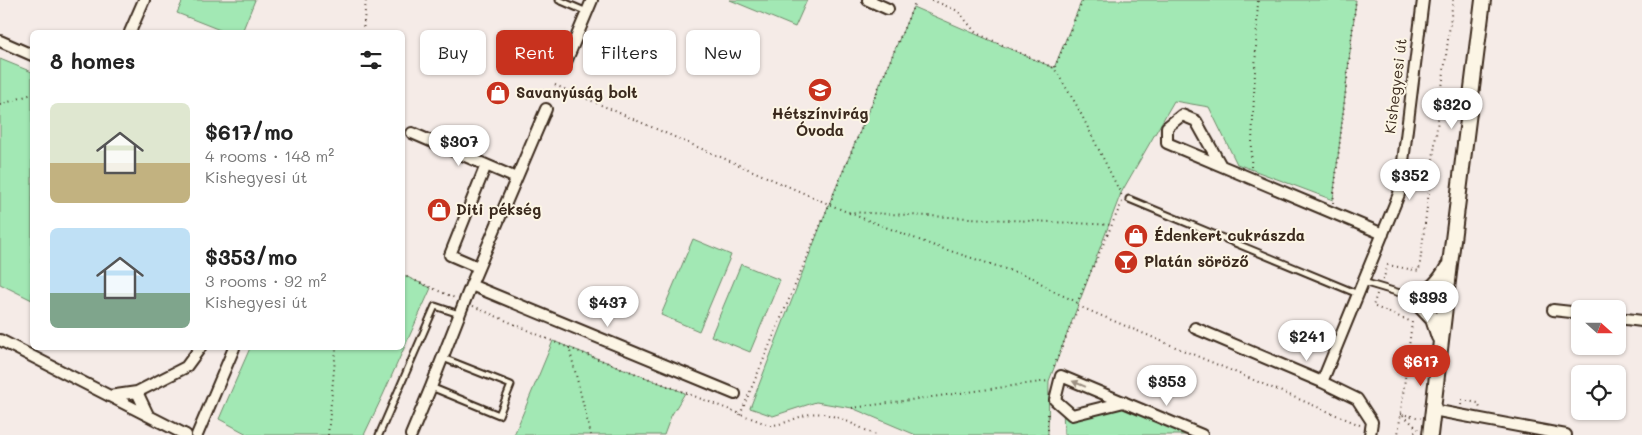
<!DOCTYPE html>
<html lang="en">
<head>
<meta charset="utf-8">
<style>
  :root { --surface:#fff; --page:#f6f6f6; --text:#222; --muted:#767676; --accent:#c8321e }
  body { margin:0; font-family:Mali,sans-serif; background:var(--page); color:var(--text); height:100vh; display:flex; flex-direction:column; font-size:19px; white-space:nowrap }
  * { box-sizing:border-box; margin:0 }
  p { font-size:16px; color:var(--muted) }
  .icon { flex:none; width:28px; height:28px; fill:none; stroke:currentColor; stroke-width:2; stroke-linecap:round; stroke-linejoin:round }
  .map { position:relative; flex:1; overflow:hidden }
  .drawer { position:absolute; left:30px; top:30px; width:375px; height:320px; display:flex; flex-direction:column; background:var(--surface); border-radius:8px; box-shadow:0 1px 4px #0004 }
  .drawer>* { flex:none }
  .guide { position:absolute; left:420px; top:30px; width:475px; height:45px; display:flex; gap:10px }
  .needle { width:32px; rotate:111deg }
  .tools { position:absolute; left:1571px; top:300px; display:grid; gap:10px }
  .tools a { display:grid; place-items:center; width:55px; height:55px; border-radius:8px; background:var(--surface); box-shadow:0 1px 4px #0004; font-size:25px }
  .price { position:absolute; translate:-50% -42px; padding:0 11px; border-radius:18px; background:#fff; color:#222; font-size:16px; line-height:32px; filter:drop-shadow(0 1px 2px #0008) }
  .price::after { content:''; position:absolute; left:50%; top:30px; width:15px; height:11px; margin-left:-8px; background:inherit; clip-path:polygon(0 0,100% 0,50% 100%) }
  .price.selected { background:var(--accent); color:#fff }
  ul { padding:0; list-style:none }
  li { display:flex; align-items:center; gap:15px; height:125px; padding:0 20px }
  li span { display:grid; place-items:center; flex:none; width:140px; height:100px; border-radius:8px; color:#555 }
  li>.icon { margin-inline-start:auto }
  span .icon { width:60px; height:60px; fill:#fffc; stroke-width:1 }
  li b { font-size:21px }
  h2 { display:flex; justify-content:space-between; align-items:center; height:60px; padding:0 20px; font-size:21px }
  .chip { padding:0 18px; border-radius:8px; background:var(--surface); box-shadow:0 1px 4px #0004; font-size:18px; line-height:45px }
  .chip.selected { background:var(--accent); color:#fff }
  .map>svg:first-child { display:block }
</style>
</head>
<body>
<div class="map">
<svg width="1642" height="435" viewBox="0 0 1642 435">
  <rect width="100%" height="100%" fill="#f5ebe7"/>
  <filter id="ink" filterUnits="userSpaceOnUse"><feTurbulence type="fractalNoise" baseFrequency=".02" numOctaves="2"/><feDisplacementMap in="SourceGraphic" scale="10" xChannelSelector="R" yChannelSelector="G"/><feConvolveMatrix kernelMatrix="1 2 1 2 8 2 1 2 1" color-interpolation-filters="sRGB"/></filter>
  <g filter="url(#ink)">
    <path fill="#a2e8b4" stroke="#6e8969" d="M183 0H255L242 32H225L177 13Z
      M730 0H807L795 27Z
      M1082 0H1356L1333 200 1237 164 1209 107 1174 101 1121 193 1049 381 1048 435H916L852 408 816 402 773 416 750 408 829 204 913 7 1054 68Z
      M0 59 32 72V300L0 284Z
      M693 239 731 255 699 331 661 315Z
      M741 264 780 280 750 352 711 336Z
      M403 275 431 288 383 395 364 435H249L219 419 250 348H402Z
      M553 341 685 393 671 416 664 435H514Z
      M1124 402 1202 435H1064L1063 407 1072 415Z"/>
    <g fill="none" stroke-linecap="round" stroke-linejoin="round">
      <g stroke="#3b2a1e" stroke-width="9">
        <path id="lane" d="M559 0 587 12
          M1129 199 1358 294
          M1363 282 1410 296
          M1421 300 1444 307
          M431 387 499 415 511 385 443 358
          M379 435 435 306 459 314"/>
      </g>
      <g stroke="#3b2a1e" stroke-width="14">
        <path id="street" d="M868 0 888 9
          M130 32 144 0
          M0 41 32 55
          M563 69 592 0
          M412 133 516 178
          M1220 164 1196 121 1182 115 1167 127V143L1383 234
          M478 267 450 255 486 165
          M471 285 735 394
          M1553 310 1580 313
          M1618 318 1642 321
          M1195 328 1322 382 1357 399 1372 422 1370 435
          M0 340 186 435
          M1322 382 1399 194 1423 0
          M137 392 148 415
          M109 396 137 392 186 367 200 348
          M1124 402 1072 415 1055 400 1061 376 1202 435
          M1433 410 1566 435
          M197 435 234 348
          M411 435 431 387 471 285 546 109"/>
      </g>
      <g stroke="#3b2a1e" stroke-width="18">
        <path id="secondary" d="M1412 297 1433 319 1439 337
          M1412 297C1430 294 1440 281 1448 267
          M1430 435 1450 264 1483 0"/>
      </g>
      <path stroke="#3b2a1e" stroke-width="2" stroke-dasharray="1 4" stroke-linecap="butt" d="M932 0 958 11 976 33 1054 68 1076 104 1122 196
        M363 32 366 0
        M1055 67 1083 0
        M555 85 847 212 1113 225
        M0 105 32 94
        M1251 167 1258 0
        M1122 202 1076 305 1360 425
        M1333 203 1356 0
        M849 213 932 245 1033 278 1053 291 1077 302
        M402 275 455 298
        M1383 280 1388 265 1419 271 1453 0
        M1377 294 1373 306 1412 322 1398 435
        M473 306 559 344 769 425C786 425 795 417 810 414 830 410 858 427 876 435
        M569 347 591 435
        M1054 366 1079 306
        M1461 405 1462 400 1478 403 1480 408
        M852 408 1048 381
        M1401 414 1421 418
        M740 415 916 0
        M1403 415 1418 429
        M328 435 336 348
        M1048 435V410
        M1410 435 1417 431"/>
      <use href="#lane" stroke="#fcf5e5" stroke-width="5"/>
      <use href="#street" stroke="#fcf5e5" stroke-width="10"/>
      <use href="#secondary" stroke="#fcf5e5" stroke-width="14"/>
    </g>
    <defs><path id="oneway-solid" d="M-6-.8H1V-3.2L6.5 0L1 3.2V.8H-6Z" transform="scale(1.25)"/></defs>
    <use fill="#9c9082" href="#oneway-solid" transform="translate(1079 384) rotate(-157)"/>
  </g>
  <defs>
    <g id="school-disc" transform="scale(1.25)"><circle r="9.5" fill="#c8321e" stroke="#fcf5e5"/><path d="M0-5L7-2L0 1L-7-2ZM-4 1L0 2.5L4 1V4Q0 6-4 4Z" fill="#fff"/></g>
    <g id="shop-disc" transform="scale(1.25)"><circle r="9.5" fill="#c8321e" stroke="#fcf5e5"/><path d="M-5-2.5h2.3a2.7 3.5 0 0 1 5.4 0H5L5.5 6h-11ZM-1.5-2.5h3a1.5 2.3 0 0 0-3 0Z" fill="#fff"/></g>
    <g id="bar-disc" transform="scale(1.25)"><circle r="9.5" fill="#c8321e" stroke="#fcf5e5"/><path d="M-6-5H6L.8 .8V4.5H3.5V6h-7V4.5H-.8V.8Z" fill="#fff"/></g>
  </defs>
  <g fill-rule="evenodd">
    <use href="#school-disc" x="820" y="90"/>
    <use href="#shop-disc" x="498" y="93"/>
    <use href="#shop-disc" x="439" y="210"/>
    <use href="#shop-disc" x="1136" y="236"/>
    <use href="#bar-disc" x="1126" y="262"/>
  </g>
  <g text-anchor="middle" stroke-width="4" stroke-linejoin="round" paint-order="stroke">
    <g font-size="15" fill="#3b2a1e" stroke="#fcf5e5">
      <text transform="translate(1396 86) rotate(-83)" y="5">Kishegyesi út</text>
    </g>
    <g font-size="15" font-weight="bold" fill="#3b2a1e" stroke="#fcf5e5" text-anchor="start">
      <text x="516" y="98">Savanyúság bolt</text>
      <text x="820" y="119" text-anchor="middle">Hétszínvirág<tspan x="820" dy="17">Óvoda</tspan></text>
      <text x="456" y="215">Diti pékség</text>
      <text x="1154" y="241">Édenkert cukrászda</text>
      <text x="1144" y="267">Platán söröző</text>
    </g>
  </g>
</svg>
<div class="tools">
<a><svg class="needle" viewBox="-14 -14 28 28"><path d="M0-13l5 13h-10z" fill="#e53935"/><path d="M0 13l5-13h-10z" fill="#767676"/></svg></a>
<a><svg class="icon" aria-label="locate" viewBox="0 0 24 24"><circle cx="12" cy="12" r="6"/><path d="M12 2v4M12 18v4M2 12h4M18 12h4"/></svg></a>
</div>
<b class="price" style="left:1452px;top:130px">$320</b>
<b class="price" style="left:459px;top:167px">$307</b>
<b class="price" style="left:1410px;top:201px">$352</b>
<b class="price" style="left:1428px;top:323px">$393</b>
<b class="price" style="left:608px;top:328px">$437</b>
<b class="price" style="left:1307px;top:362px">$241</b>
<b class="price selected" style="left:1421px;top:387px">$617</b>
<b class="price" style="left:1167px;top:407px">$353</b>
<div class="guide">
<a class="chip">Buy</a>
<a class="chip selected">Rent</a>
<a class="chip">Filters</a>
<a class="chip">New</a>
</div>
<section class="drawer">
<h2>8 homes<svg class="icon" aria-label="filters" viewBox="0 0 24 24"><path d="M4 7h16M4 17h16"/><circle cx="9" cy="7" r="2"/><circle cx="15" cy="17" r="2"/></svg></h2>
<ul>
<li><span style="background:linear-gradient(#dfe7d0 60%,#c2b280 0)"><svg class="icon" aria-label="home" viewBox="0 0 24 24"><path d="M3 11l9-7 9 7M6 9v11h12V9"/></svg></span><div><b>$617/mo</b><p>4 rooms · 148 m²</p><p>Kishegyesi út</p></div></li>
<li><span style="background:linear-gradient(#bfe0f5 65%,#7fa58c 0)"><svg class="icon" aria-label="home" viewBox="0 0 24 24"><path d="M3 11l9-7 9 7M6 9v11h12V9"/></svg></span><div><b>$353/mo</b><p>3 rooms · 92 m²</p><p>Kishegyesi út</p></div></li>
</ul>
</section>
</div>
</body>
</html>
